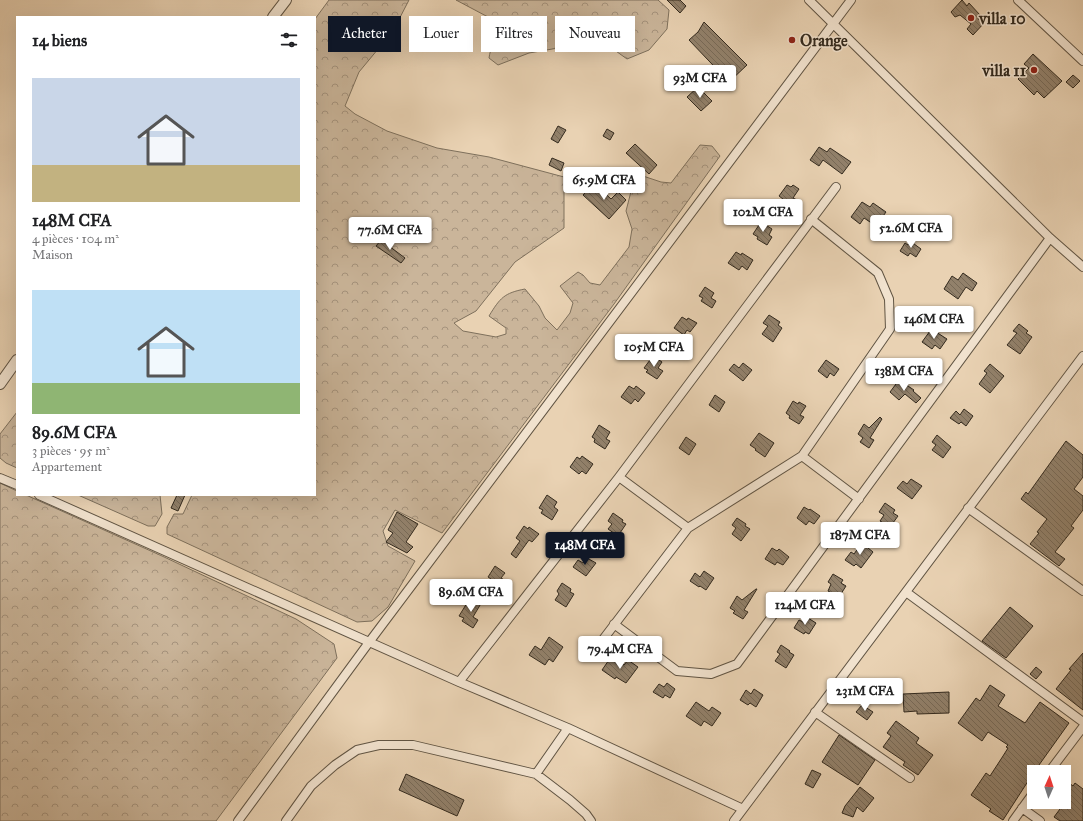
<!DOCTYPE html>
<html lang="fr">
<head>
<meta charset="utf-8">
<style>
  :root { --surface:#fff; --page:#f2f2f2; --text:#202124; --muted:#757577; --accent:#111827 }
  body { margin:0; font-family:"IM FELL Great Primer",serif; background:var(--page); color:var(--text); height:100vh; display:flex; flex-direction:column; font-size:15px; white-space:nowrap }
  * { box-sizing:border-box; margin:0 }
  p { font-size:13px; color:var(--muted) }
  .icon { flex:none; width:22px; height:22px; fill:none; stroke:currentColor; stroke-width:2; stroke-linecap:round; stroke-linejoin:round }
  .map { position:relative; flex:1; overflow:hidden }
  .drawer { position:absolute; left:16px; top:16px; width:300px; height:480px; display:flex; flex-direction:column; background:var(--surface); border-radius:0px; box-shadow:0 4px 16px #0002 }
  .drawer>* { flex:none }
  .hud { position:absolute; left:328px; top:16px; width:380px; height:36px; display:flex; gap:8px }
  .needle { width:26px; rotate:3deg }
  .controls { position:absolute; left:1027px; top:765px; display:grid; gap:8px }
  .controls a { display:grid; place-items:center; width:44px; height:44px; border-radius:0px; background:var(--surface); box-shadow:0 4px 16px #0002; font-size:20px }
  .price { position:absolute; translate:-50% -34px; padding:0 9px; border-radius:4px; background:#fff; color:#222; font-size:13px; line-height:26px; filter:drop-shadow(0 1px 2px #0008) }
  .price::after { content:''; position:absolute; left:50%; top:24px; width:12px; height:9px; margin-left:-6px; background:inherit; clip-path:polygon(0 0,100% 0,50% 100%) }
  .price.active { background:var(--accent); color:#fff }
  ul { padding:0; list-style:none }
  li { display:grid; align-content:center; gap:8px; height:212px; padding:0 16px }
  li span { display:grid; place-items:center; height:124px; border-radius:0px; color:#555 }
  li>.icon { margin-inline-start:auto }
  span .icon { width:72px; height:72px; fill:#fffc; stroke-width:1 }
  li b { font-size:17px }
  h2 { display:flex; justify-content:space-between; align-items:center; height:48px; padding:0 16px; font-size:17px }
  .tag { padding:0 14px; border-radius:0px; background:var(--surface); box-shadow:0 4px 16px #0002; font-size:14px; line-height:36px }
  .tag.active { background:var(--accent); color:#fff }
  .map>svg:first-child { display:block }
</style>
</head>
<body>
<div class="map">
<svg width="1083" height="821" viewBox="0 0 1083 821">
  <defs>
    <pattern id="forest-crowns" width="20" height="18" patternUnits="userSpaceOnUse"><rect width="20" height="18" fill="#cab59a"/><path d="M2 6a3 3 0 1 1 6 0M12 15a3 3 0 1 1 6 0" fill="none" stroke="#a5937d"/></pattern>
    <pattern id="building-back-hatch" width="6" height="6" patternUnits="userSpaceOnUse"><rect width="6" height="6" fill="#92816b"/><path d="M-1 5l2 2M0 0l6 6M5-1l2 2" fill="none" stroke="#786a57"/></pattern>
  </defs>
  <rect width="100%" height="100%" fill="#e9d2b3"/>
  <filter id="stains"><feTurbulence type="fractalNoise" baseFrequency=".005" numOctaves="4"/><feColorMatrix values="0 0 0 0 .2 0 0 0 0 .09 0 0 0 0 .02 0 0 0 .5 -.17"/></filter>
  <radialGradient id="worn" r=".72"><stop offset=".6" stop-color="#630" stop-opacity="0"/><stop offset="1" stop-color="#630" stop-opacity=".3"/></radialGradient>
  <path fill="url(#forest-crowns)" stroke="#7e705c" d="M329 0H409L393 31 359 72 345 106 355 114 387 131 437 148 489 157 564 177V228L515 262 476 311 454 323 463 331 496 337 506 334V328L489 316C500 298 504 293 525 289L539 306 545 318 557 330 570 313 573 303 560 286 578 272 583 275 590 283 600 285 629 247 632 229 626 211 635 176 640 175 661 182 671 183 700 145 712 146 720 156 614 304 442 533 395 510 383 531 388 546 415 561 388 607 372 621 357 622 167 534V527L174 514H183L192 495H315V19Z
    M456 0H658L669 10 667 29 649 50 627 59 602 41 586 25 576 33 564 47 529 53 498 65 489 58C492 38 500 42 515 35L505 26Z
    M17 412V468L6 463 0 458V434Z
    M0 483 17 491V495H26L162 556 296 619 334 644 337 658 216 821H0Z
    M78 495H160L162 514 155 526H148Z"/>
  <path fill="url(#building-back-hatch)" stroke="#332a1e" d="M667 0H680L686 6 680 13Z
    M962 0 967 6 969 3 980 15 978 19 985 22 973 35 967 29 971 24 960 15 955 17 951 12Z
    M704 22 747 65 729 82 689 40 698 32Z
    M1033 54 1062 81 1044 98 1037 91 1034 95 1018 79 1029 68 1024 64Z
    M1073 75 1080 81 1073 88 1066 82Z
    M698 87 712 101 701 111 687 97Z
    M558 126 566 130 558 143 551 139Z
    M607 129 614 133 610 140 603 136Z
    M635 144 657 165 649 174 626 153Z
    M819 147 827 152 830 148 851 162 842 174 823 160 819 166 810 160Z
    M552 158 564 163 561 171 549 165Z
    M594 183 611 199 618 192 626 200 609 219 583 195Z
    M787 185 791 187 793 185 799 189 793 198 797 200 791 208 782 201 783 199 779 196Z
    M862 202 870 207 873 203 886 212 876 226 864 218 860 224 851 217Z
    M761 222 772 229 769 235 772 237 767 245 757 239 758 237 753 234Z
    M381 240 405 258 401 263 376 246Z
    M910 241 921 249 916 257 910 253 908 256 900 251 905 243 908 245Z
    M736 252 741 255 742 253 753 260 747 270 742 266 739 270 728 263Z
    M963 273 977 283 972 291 966 287 958 299 944 289 952 276 958 280Z
    M705 287 714 293 711 298 716 301 712 308 701 301 703 298 699 296Z
    M769 315 780 322 778 325 782 328 773 342 762 334 768 326 763 323Z
    M682 317 687 320 688 318 697 323 690 332 687 330 684 335 674 328Z
    M1019 324 1028 331 1026 333 1032 337 1020 354 1007 345 1017 333 1013 331Z
    M930 331 935 334 936 332 947 339 940 349 935 345 932 349 922 342Z
    M653 356 662 362 658 368 663 371 657 379 646 372 648 370 644 368Z
    M826 360 839 369 834 376 830 373 827 378 818 371Z
    M743 363 752 370 743 381 729 370 734 364 739 368Z
    M990 364 1004 376 990 393 979 384 987 373 984 371Z
    M899 380 914 390 913 391 921 398 916 403 905 394 899 400 890 392Z
    M629 386 634 389 636 386 645 393 638 402 635 399 631 404 621 397Z
    M715 395 725 402 719 412 709 405Z
    M793 401 798 404 799 402 806 406 800 415 804 417 799 424 789 418 790 416 786 413Z
    M964 409 973 416 966 426 961 422 959 424 950 418 956 411 960 415Z
    M880 417 882 419 870 438 874 440 869 448 860 442 863 438 858 434 864 424 869 428Z
    M599 425 610 432 606 439 610 441 605 449 594 442 595 439 592 437Z
    M759 433 774 443 765 457 755 450 756 449 750 445Z
    M937 435 951 447 943 458 932 450 936 445 932 442Z
    M686 437 696 444 689 455 679 448Z
    M1066 441 1083 455V477L1074 489 1083 496V510L1071 526 1074 528 1055 552 1065 559 1059 566 1030 544 1039 533 1037 532 1047 519 1021 499 1026 492 1028 494Z
    M582 456 593 464 586 474 582 471 579 474 570 467 577 457 580 459Z
    M911 479 922 486 912 499 897 488 903 481 907 484Z
    M177 495H185L178 511 171 508Z
    M547 495 557 502 554 507 558 510 552 520 541 513 543 510 539 508Z
    M885 503 895 510 893 513 898 516 890 527 880 521 884 515 879 512Z
    M804 507 809 510 810 509 820 516 814 524 809 521 806 525 797 518Z
    M397 512 418 524 406 542 413 547 407 553 386 542 393 533 388 530Z
    M613 513 623 520 622 522 626 524 618 536 608 529 612 524 608 521Z
    M737 518 746 524 745 526 750 529 741 541 732 534 736 528 732 525Z
    M524 526 528 529 529 527 539 534 532 542 529 540 516 558 511 554 520 541 516 538Z
    M862 543 873 552 861 568 856 564 854 566 845 560 851 552 854 554Z
    M772 548 777 551 779 549 789 557 783 565 777 562 775 565 765 559Z
    M587 558 596 563 586 576 573 567 578 560 583 563Z
    M495 566 505 573 501 578 506 581 500 589 489 582 491 579 488 577Z
    M704 571 714 578 706 590 700 586 699 587 690 581 695 573 700 577Z
    M833 574 843 580 841 583 846 586 839 597 828 591 831 584 828 582Z
    M562 583 571 589 570 592 574 594 566 607 555 600 559 594 557 591Z
    M756 589H757L744 610 748 612 743 619 733 613 735 611 730 608 737 596 742 600Z
    M485 594 486 595 473 617 478 620 473 628 462 621 464 618 459 616 467 603 471 606Z
    M1010 607 1033 626 1006 658 982 641Z
    M808 618 816 623 809 634 805 632 804 634 794 628 799 620 805 623Z
    M549 637 563 647 553 662 549 659 545 665 529 655 535 646 541 650Z
    M781 645 790 651 789 652 794 655 786 668 775 661 780 654 777 652Z
    M1083 653V710L1056 689 1071 670 1069 669Z
    M611 657 624 665 628 660 638 667 626 683 616 677 615 679 602 670Z
    M1036 667 1042 672 1036 679 1030 674Z
    M667 683 675 689 670 698 665 695 663 698 653 692 659 684 664 687Z
    M990 685 1005 695 998 706 1025 723 1040 702 1069 723 1034 772 1003 820 989 811 991 809 971 795 986 773 990 776 1003 756 1008 748 1006 747 1008 745 988 732 982 741 958 723 976 698 980 701Z
    M754 689 763 695 756 707 750 703 748 705 740 700 746 690 751 694Z
    M949 692V713L917 714V711L904 712 903 694Z
    M696 702 709 711 712 707 721 713 712 726 704 721 701 726 686 716Z
    M862 705 873 712 867 720 856 712Z
    M896 721 919 738 916 743 933 755 918 775 903 765 905 762 883 747 891 736 887 733Z
    M839 735 875 760 858 785 822 762Z
    M812 770 821 774 813 788 805 784Z
    M406 774 464 800 457 816 399 790Z
    M1069 783 1073 786 1075 783 1083 789V821H1060L1054 817 1069 797 1064 793V790Z
    M860 787 874 798 863 812 857 807 853 817 842 813 845 806Z"/>
  <g fill="none" stroke-linecap="round" stroke-linejoin="round">
    <g stroke="#605443" stroke-width="10">
      <path id="minor" d="M809 0 1050 238 1083 267
        M1018 0 1083 61
        M802 456 859 499
        M619 477 688 528
        M0 478 17 485
        M39 495 459 682 568 728 743 809
        M968 508 1083 591
        M906 592 1083 722
        M614 624 677 671 711 674 737 664 1050 238
        M598 646 688 528 802 456 890 329 889 299 878 273 811 219
        M459 682 619 477 836 187
        M815 712 910 778
        M1049 772 1083 727
        M536 774 568 728
        M1022 808 1040 821
        M238 821 370 641 851 0
        M286 821 311 786 335 765 357 750 379 745H413L536 774 570 800 586 814 591 821
        M734 821 1083 356
        M1013 821 1034 792"/>
    </g>
    <g stroke="#605443" stroke-width="12">
      <path id="tertiary" d="M273 17 286 0
        M0 384 17 360"/>
    </g>
    <use href="#minor" stroke="#f1e2ce" stroke-width="8"/>
    <use href="#tertiary" stroke="#f1e2ce" stroke-width="10"/>
  </g>
  <g fill="#8f2418" stroke="#f1e2ce" stroke-width="1.5">
    <circle cx="971" cy="18" r="4"/>
    <circle cx="792" cy="40" r="4"/>
    <circle cx="1034" cy="70" r="4"/>
  </g>
  <g text-anchor="middle" stroke-width="3" stroke-linejoin="round" paint-order="stroke">
    <g font-size="16" font-weight="bold" fill="#332a1e" stroke="#f1e2ce" text-anchor="start">
      <text x="979" y="24">villa 10</text>
      <text x="800" y="46">Orange</text>
      <text x="1026" y="76" text-anchor="end">villa 11</text>
    </g>
  </g>
  <rect width="100%" height="100%" filter="url(#stains)"/>
  <rect width="100%" height="100%" fill="url(#worn)"/>
</svg>
<div class="controls">
<a><svg class="needle" viewBox="-14 -14 28 28"><path d="M0-13l5 13h-10z" fill="#e53935"/><path d="M0 13l5-13h-10z" fill="#757577"/></svg></a>
</div>
<b class="price" style="left:700px;top:99px">93M CFA</b>
<b class="price" style="left:604px;top:201px">65.9M CFA</b>
<b class="price" style="left:763px;top:233px">102M CFA</b>
<b class="price" style="left:911px;top:249px">52.6M CFA</b>
<b class="price" style="left:390px;top:251px">77.6M CFA</b>
<b class="price" style="left:934px;top:340px">146M CFA</b>
<b class="price" style="left:654px;top:368px">105M CFA</b>
<b class="price" style="left:904px;top:392px">138M CFA</b>
<b class="price" style="left:860px;top:556px">187M CFA</b>
<b class="price active" style="left:585px;top:566px">148M CFA</b>
<b class="price" style="left:471px;top:613px">89.6M CFA</b>
<b class="price" style="left:805px;top:626px">124M CFA</b>
<b class="price" style="left:620px;top:670px">79.4M CFA</b>
<b class="price" style="left:865px;top:712px">231M CFA</b>
<div class="hud">
<a class="tag active">Acheter</a>
<a class="tag">Louer</a>
<a class="tag">Filtres</a>
<a class="tag">Nouveau</a>
</div>
<section class="drawer">
<h2>14 biens<svg class="icon" aria-label="filters" viewBox="0 0 24 24"><path d="M4 7h16M4 17h16"/><circle cx="9" cy="7" r="2"/><circle cx="15" cy="17" r="2"/></svg></h2>
<ul>
<li><span style="background:linear-gradient(#c9d6e8 70%,#c2b280 0)"><svg class="icon" aria-label="home" viewBox="0 0 24 24"><path d="M3 11l9-7 9 7M6 9v11h12V9"/></svg></span><div><b>148M CFA</b><p>4 pièces · 104 m²</p><p>Maison</p></div></li>
<li><span style="background:linear-gradient(#bfe0f5 75%,#8fb573 0)"><svg class="icon" aria-label="home" viewBox="0 0 24 24"><path d="M3 11l9-7 9 7M6 9v11h12V9"/></svg></span><div><b>89.6M CFA</b><p>3 pièces · 95 m²</p><p>Appartement</p></div></li>
</ul>
</section>
</div>
</body>
</html>
